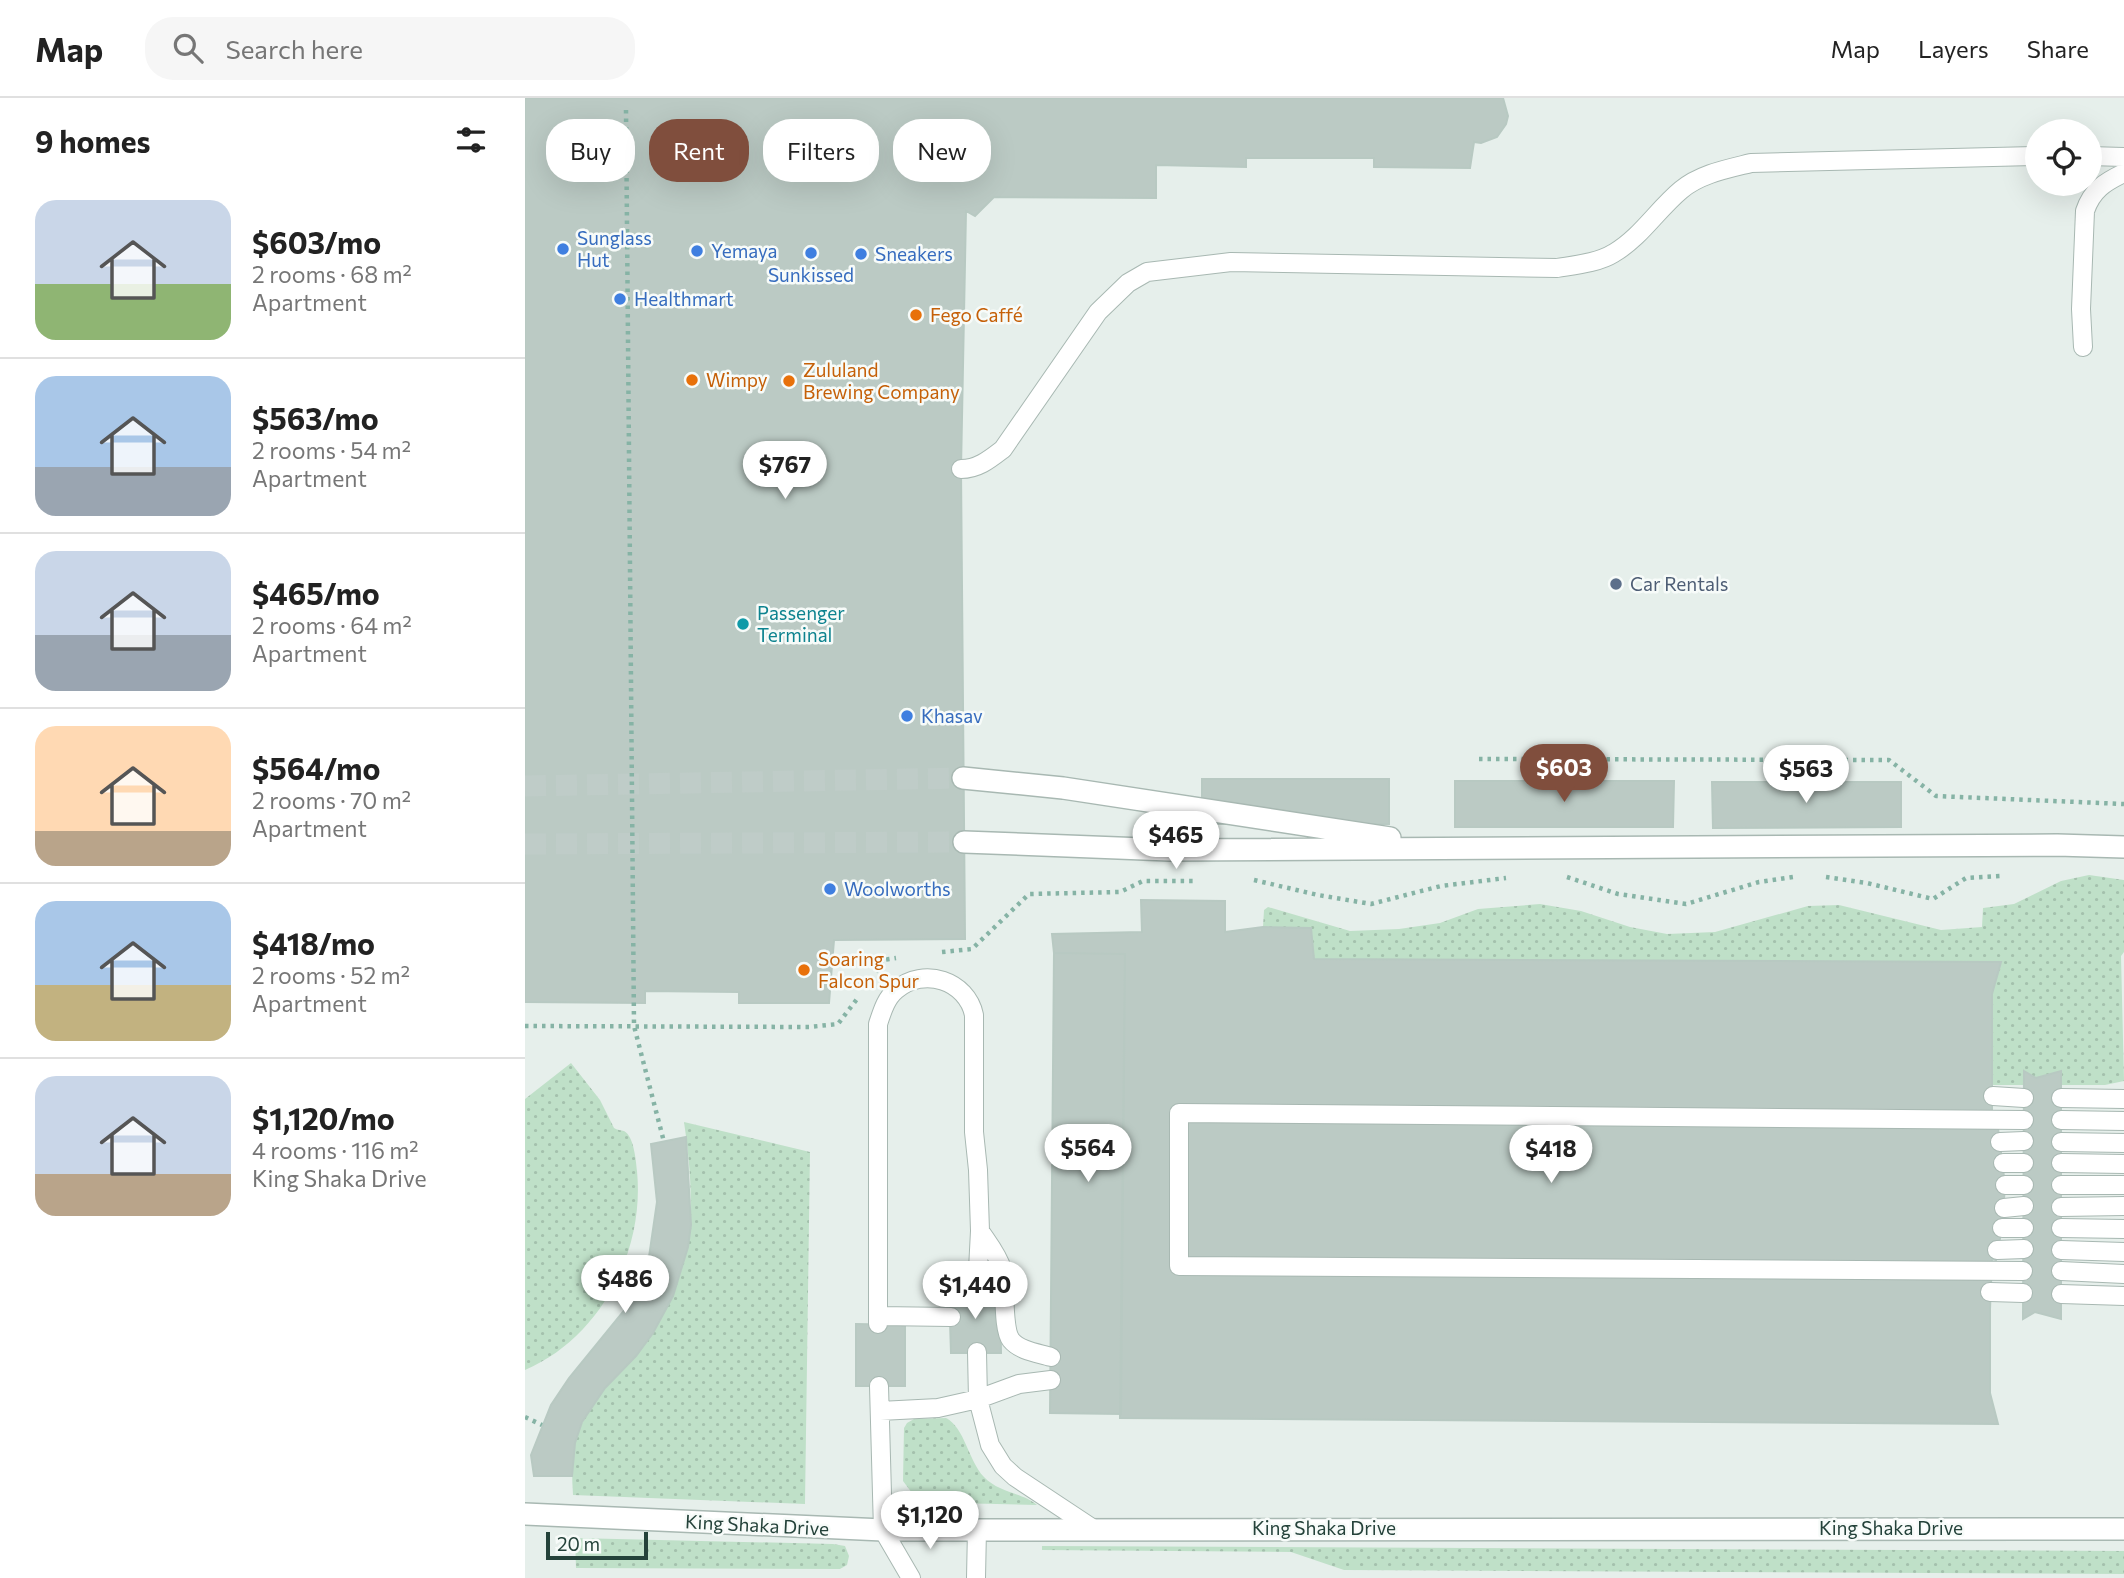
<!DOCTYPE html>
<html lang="en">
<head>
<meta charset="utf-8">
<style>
  :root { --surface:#fff; --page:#f6f6f6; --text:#222; --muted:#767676; --line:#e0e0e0; --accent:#804e3d }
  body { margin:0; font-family:Commissioner,sans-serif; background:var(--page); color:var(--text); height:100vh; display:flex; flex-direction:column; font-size:26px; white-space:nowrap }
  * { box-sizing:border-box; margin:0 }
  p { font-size:23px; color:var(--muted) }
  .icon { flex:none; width:38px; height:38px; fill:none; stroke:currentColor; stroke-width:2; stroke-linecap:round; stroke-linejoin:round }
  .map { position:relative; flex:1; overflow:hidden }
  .drawer { display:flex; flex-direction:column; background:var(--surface); width:525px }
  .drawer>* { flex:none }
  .banner { position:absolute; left:21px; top:21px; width:665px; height:63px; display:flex; gap:14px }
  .fabs { position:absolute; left:1500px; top:21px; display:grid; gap:14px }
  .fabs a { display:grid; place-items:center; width:77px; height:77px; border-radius:50%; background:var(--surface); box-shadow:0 7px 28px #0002; font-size:35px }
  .scale { position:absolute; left:21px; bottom:18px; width:102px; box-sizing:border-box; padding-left:7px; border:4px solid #24423a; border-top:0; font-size:19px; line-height:24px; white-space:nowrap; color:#24423a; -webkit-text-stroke:5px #f7fbf9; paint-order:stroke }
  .price { position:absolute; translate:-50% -60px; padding:0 16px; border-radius:24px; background:#fff; color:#222; font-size:23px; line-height:46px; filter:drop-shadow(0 2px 4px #0008) }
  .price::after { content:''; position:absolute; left:50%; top:42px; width:21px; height:16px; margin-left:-10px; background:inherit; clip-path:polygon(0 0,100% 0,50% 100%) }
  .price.on { background:var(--accent); color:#fff }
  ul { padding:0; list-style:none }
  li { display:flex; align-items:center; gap:21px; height:175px; padding:0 35px }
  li+li { border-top:2px solid var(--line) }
  li span { display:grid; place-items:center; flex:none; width:196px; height:140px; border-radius:21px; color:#555 }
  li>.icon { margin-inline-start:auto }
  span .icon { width:84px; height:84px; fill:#fffc; stroke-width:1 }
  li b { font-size:30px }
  h2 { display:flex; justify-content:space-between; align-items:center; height:84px; padding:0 35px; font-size:30px }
  .chip { padding:0 24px; border-radius:28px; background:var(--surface); box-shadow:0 7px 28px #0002; font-size:24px; line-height:63px }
  .chip.on { background:var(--accent); color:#fff }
  header { display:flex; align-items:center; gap:42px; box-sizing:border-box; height:98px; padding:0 35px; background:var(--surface); border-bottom:2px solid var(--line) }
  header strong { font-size:33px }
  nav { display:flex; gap:38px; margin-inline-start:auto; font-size:24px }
  .search { width:490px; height:63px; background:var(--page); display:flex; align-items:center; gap:18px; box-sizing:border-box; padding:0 24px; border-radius:28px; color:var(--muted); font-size:26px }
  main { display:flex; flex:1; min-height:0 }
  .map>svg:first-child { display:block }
</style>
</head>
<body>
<header>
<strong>Map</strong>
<div class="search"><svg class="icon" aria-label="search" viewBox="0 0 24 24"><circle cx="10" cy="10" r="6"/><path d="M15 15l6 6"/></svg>Search here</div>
<nav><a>Map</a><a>Layers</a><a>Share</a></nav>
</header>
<main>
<section class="drawer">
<h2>9 homes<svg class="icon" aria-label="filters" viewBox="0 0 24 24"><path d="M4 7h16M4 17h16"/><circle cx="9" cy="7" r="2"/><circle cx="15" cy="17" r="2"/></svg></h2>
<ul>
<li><span style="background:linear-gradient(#c9d6e8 60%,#8fb573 0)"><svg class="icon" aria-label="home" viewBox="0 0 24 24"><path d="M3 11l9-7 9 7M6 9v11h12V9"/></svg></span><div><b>$603/mo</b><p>2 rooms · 68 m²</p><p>Apartment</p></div></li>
<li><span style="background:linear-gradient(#a9c7e8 65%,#9aa5b1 0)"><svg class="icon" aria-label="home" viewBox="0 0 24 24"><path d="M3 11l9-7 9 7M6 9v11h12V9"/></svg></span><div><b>$563/mo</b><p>2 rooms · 54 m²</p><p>Apartment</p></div></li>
<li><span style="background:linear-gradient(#c9d6e8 60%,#9aa5b1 0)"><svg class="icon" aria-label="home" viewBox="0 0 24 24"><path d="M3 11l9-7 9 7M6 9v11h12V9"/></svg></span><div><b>$465/mo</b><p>2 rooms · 64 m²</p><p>Apartment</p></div></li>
<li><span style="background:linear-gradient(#ffd9b3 75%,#b9a48a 0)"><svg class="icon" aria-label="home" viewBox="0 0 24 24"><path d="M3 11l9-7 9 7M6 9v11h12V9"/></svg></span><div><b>$564/mo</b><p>2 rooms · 70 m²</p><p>Apartment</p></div></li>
<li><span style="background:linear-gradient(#a9c7e8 60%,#c2b280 0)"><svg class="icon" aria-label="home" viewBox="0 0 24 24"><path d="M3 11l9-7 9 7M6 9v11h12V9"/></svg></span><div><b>$418/mo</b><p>2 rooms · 52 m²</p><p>Apartment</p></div></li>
<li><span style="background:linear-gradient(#c9d6e8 70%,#b9a48a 0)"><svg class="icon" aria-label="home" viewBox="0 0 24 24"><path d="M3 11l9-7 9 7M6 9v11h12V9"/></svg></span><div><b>$1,120/mo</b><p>4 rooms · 116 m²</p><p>King Shaka Drive</p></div></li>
</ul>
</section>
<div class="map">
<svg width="1599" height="1480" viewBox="0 0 1599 1480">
  <defs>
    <pattern id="green-dots" width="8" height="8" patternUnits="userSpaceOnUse" patternTransform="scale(1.75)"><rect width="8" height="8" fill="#bfe0c8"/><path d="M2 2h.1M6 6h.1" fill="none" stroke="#a4c1ad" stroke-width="1.8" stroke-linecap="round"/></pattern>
  </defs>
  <rect width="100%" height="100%" fill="#e6efeb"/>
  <path fill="url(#green-dots)" d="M1564 777 1599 782V854L1596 858 1599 983 1580 987H1467V896L1476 864 789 861 785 830 738 829 739 812 743 809 825 833 874 831 915 825 953 811 1015 806 1056 813 1105 829 1142 836 1190 834 1283 808 1314 807 1416 832 1457 829 1458 810 1489 806 1536 783Z
    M46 965 75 1002 89 1030C92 1032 96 1032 99 1033 109 1038 111 1063 112 1073 120 1154 75 1240 0 1272V1001Z
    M159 1024 285 1054 280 1406 48 1397C47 1379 46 1361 50 1344 64 1293 114 1262 138 1217 172 1154 169 1093 159 1024Z
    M421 1320C440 1330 443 1362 459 1379 474 1395 499 1395 512 1407L428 1405 390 1399 378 1383 379 1330 382 1325 389 1321Z
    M50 1440 308 1446 320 1448 324 1458 322 1467 315 1471 51 1470Z
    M517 1448 1599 1453V1476L819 1472 766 1454 517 1452Z"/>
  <path fill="#bbcac4" stroke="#b8c9c2" stroke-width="2" d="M0 0H978L983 18 981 26 972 39 956 45 949 44 945 70 849 69V60H721V69L631 67V100L469 99 450 118 441 113 436 371 440 841 309 842 304 905H214V894L120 893V905L0 904Z
    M677 681H864V726H677Z
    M930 683H1149L1148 729H930Z
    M1187 684H1376V729L1188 730Z
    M616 802 700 803V834L738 829 786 830 789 861 1476 864 1467 896V1029L1473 1030 1480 1087 1477 1130 1471 1162 1467 1161 1465 1211V1295L1473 1326 595 1320 600 856 529 855 527 836 617 834Z
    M529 855 600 856 596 1316 525 1315Z
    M1499 973 1511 980 1536 973V1221L1510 1214 1498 1221Z
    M161 1039 166 1127 163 1149 148 1198 128 1235 111 1258 80 1290 57 1324 50 1345 47 1378H9L6 1357 26 1307 44 1280 102 1209 124 1159 132 1104 126 1046Z
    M424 1191H475L476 1255H426Z
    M331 1226 380 1227V1288H331Z"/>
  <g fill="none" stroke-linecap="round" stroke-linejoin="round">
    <path stroke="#bfccc8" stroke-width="21" stroke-dasharray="21 10" stroke-linecap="butt" d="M0 688 438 680
      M0 746 439 744"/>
    <g stroke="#a8b8b2" stroke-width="20">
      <path id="lane" d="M1564 58 1599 59
        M1558 249 1556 211 1560 113C1567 92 1580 84 1599 75
        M436 371C453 371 465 361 478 351L573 214 603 185 622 174 706 164 1032 170C1050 167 1073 165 1089 155 1116 139 1132 112 1156 92 1175 76 1202 71 1226 65L1512 58
        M1468 998 1499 1000
        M1536 1000 1599 1001
        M1536 1022 1599 1023
        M1475 1044 1499 1043
        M1536 1044 1599 1045
        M1478 1065H1499
        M1536 1065 1599 1066
        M1480 1087H1499
        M1536 1087H1599
        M1536 1109 1599 1108
        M1479 1110 1499 1108
        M1477 1130H1499
        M1536 1130 1599 1131
        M455 1133C463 1145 473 1157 477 1171 481 1188 477 1230 486 1242 495 1253 513 1255 526 1259
        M1472 1152 1499 1151
        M1536 1152 1599 1154
        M1498 1173 654 1168V1015L1499 1022
        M1536 1173 1599 1176
        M1465 1194 1498 1195
        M1536 1196 1599 1198
        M354 1218 426 1219
        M353 1226V926C357 914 361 900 371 892 399 868 442 883 449 917V1034L453 1072 455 1133 452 1191
        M452 1254 453 1301 465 1347 478 1368 490 1379 567 1430
        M354 1288 358 1432 386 1480
        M355 1313 413 1310 453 1301 494 1286 526 1282
        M451 1480 452 1431"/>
    </g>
    <g stroke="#a8b8b2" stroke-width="24">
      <path id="street" d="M438 680 538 690 865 740
        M439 744 644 752 1532 747 1599 749
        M0 1416 358 1432 1599 1431"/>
    </g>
    <path stroke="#86b3a5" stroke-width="4.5" stroke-dasharray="3.5 5" stroke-linecap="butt" d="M101 12 109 928 139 1044
      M954 661 1364 662 1411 698 1599 706
      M1042 779 1093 796 1161 806 1234 784 1268 779
      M1301 779 1342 785 1408 801 1441 780 1476 778
      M729 782 793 797 846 806 916 788 981 780
      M417 854 447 851 504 796 595 794 618 783H668
      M351 874 358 862 371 860
      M0 928 284 929 313 926 332 901
      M0 1319 17 1327"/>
    <use href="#lane" stroke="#fff" stroke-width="18"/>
    <use href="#street" stroke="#fff" stroke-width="21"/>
  </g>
  <g fill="#3f7fe0" stroke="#f7fbf9" stroke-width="2.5">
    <circle cx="38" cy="151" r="7"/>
    <circle cx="172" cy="153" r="7"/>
    <circle cx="286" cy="155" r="7"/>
    <circle cx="336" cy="156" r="7"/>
    <circle cx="95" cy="201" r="7"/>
    <circle cx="382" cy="618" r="7"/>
    <circle cx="305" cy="791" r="7"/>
  </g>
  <g fill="#e8710a" stroke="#f7fbf9" stroke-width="2.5">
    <circle cx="391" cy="217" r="7"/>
    <circle cx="167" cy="282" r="7"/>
    <circle cx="264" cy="283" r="7"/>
    <circle cx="279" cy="872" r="7"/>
  </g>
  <circle fill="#5c6f8a" stroke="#f7fbf9" stroke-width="2.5" cx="1091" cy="486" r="7"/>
  <circle fill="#0f9aa8" stroke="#f7fbf9" stroke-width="2.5" cx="218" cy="526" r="7"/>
  <g text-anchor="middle" stroke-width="5" stroke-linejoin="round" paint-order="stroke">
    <g font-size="19" fill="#366cbe" stroke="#f7fbf9" text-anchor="start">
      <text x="52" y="147">Sunglass<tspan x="52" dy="22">Hut</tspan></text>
      <text x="186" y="160">Yemaya</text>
      <text x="350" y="163">Sneakers</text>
      <text x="286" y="184" text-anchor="middle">Sunkissed</text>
      <text x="109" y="208">Healthmart</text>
      <text x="396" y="625">Khasav</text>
      <text x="319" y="798">Woolworths</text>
    </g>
    <g font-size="19" fill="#c56008" stroke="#f7fbf9" text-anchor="start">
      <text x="405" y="224">Fego Caffé</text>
      <text x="278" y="279">Zululand<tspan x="278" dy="22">Brewing Company</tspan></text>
      <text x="181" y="289">Wimpy</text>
      <text x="293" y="868">Soaring<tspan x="293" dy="22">Falcon Spur</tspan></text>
    </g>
    <g font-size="19" fill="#4e5e75" stroke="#f7fbf9" text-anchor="start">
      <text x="1105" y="493">Car Rentals</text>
    </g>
    <g font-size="19" fill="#0d838f" stroke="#f7fbf9" text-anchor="start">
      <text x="232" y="522">Passenger<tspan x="232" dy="22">Terminal</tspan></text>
    </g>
    <g font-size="19" fill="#24423a" stroke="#f7fbf9">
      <text transform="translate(232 1427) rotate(3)" y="7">King Shaka Drive</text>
      <text x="799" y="1437">King Shaka Drive</text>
      <text x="1366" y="1437">King Shaka Drive</text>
    </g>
  </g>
</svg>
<div class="fabs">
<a><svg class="icon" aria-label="locate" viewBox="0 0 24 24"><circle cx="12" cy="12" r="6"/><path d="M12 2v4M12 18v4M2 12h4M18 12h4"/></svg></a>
</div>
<div class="scale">20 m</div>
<b class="price" style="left:260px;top:403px">$767</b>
<b class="price on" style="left:1039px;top:706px">$603</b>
<b class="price" style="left:1281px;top:707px">$563</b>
<b class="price" style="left:651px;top:773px">$465</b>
<b class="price" style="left:563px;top:1086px">$564</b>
<b class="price" style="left:1026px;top:1087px">$418</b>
<b class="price" style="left:100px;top:1217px">$486</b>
<b class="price" style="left:450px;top:1223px">$1,440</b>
<b class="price" style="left:405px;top:1453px">$1,120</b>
<div class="banner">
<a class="chip">Buy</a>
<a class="chip on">Rent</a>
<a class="chip">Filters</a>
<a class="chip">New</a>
</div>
</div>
</main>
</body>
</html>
